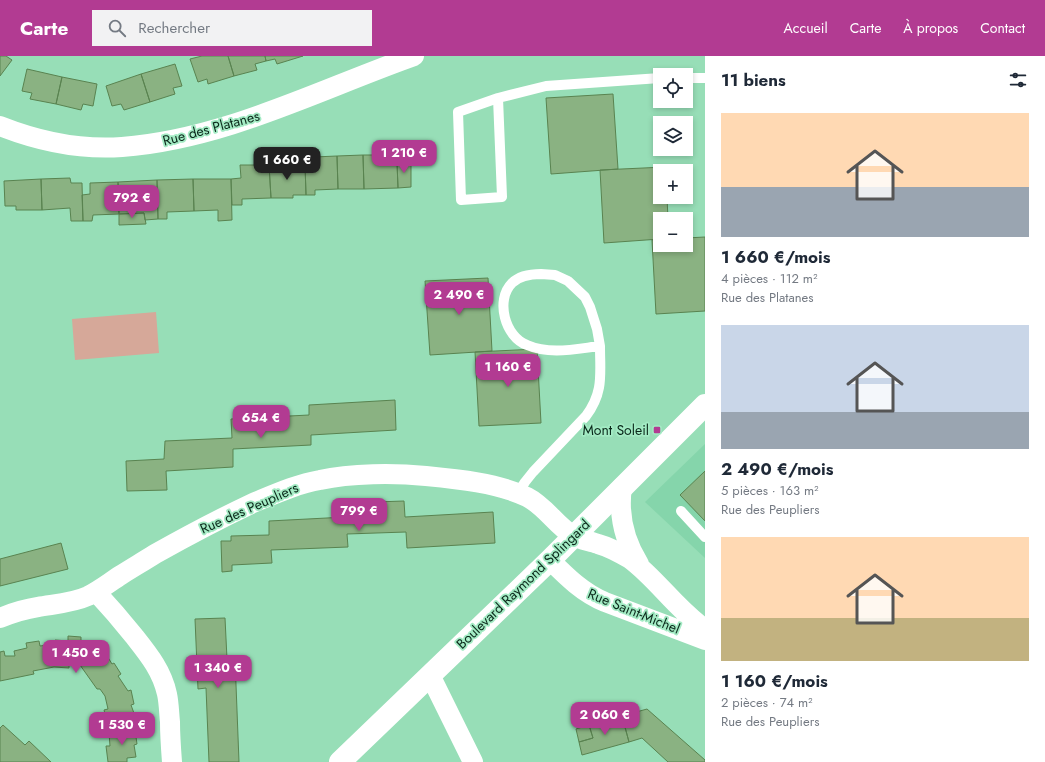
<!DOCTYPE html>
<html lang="fr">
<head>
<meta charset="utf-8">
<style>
  :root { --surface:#fff; --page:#f2f2f3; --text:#1f2937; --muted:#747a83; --accent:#b23b92 }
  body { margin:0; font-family:Jost,sans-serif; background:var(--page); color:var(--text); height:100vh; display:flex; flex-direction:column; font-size:15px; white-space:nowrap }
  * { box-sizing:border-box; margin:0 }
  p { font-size:13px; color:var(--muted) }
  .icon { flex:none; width:22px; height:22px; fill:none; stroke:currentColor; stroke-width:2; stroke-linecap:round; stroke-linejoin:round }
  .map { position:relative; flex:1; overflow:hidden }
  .drawer { display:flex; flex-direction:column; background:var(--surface); width:340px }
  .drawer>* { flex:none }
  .controls { position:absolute; left:653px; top:12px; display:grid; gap:8px }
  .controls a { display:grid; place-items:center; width:40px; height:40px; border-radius:0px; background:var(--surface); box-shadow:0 2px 6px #0003; font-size:20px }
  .price { position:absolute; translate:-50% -34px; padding:0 9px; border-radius:8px; background:var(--accent); color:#fff; font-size:13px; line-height:26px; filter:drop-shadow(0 1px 2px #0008) }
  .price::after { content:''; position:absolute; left:50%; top:24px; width:12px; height:9px; margin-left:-6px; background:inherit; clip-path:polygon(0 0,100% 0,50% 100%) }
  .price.selected { background:#222; color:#fff }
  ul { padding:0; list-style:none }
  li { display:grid; align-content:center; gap:8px; height:212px; padding:0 16px }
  li span { display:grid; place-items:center; height:124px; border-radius:0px; color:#555 }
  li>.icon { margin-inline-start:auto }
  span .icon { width:72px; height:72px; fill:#fffc; stroke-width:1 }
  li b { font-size:17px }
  h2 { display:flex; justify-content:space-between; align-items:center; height:48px; padding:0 16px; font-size:17px }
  header { display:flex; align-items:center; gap:24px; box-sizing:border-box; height:56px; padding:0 20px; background:var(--accent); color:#fff }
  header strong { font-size:19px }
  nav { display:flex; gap:22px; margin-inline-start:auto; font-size:14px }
  .search { width:280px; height:36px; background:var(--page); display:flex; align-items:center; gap:10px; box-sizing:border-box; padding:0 14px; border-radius:0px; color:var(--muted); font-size:15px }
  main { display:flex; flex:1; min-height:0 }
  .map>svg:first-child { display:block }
</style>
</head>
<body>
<header>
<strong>Carte</strong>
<div class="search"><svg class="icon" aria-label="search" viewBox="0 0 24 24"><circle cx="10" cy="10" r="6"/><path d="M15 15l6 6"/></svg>Rechercher</div>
<nav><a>Accueil</a><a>Carte</a><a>À propos</a><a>Contact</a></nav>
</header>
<main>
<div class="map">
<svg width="705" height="706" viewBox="0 0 705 706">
  <rect width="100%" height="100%" fill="#97deb7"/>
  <path fill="#85d5ab" d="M705 388V502L645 446Z"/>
  <path fill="#d6a899" d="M156 256 159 297 75 304 72 263Z"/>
  <path fill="#8ab282" stroke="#598350" d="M0 0H6L12 4 0 20Z
    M202 0H228L234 20 208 28 207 23 198 26 190 3Z
    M228 0H265L266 5 255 8 257 14 234 20Z
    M265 0H303L277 8 275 3 266 5Z
    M175 8 182 30 173 32 175 38 150 46 141 18Z
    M27 13 62 21 56 48 30 43 32 37 22 35Z
    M141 18 150 46 124 54 121 48 112 50 106 30Z
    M62 21 97 28 93 50 83 48 81 54 56 48Z
    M613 38 618 113 551 118 546 42Z
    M363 99 364 133H338L337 100Z
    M363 99H383V106H397L398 132 364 133Z
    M337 100 338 133 315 134V139H306L305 108H314V101Z
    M411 105V131L398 132 397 106Z
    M305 108 306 139H293V142H271L269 109Z
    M240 109H269L271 142 242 143V149H232L231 123 241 122Z
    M665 111V115H660V141H667L668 163H660V183L604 187 600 114Z
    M70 122 71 127H82L83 165H71L70 152 42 154 41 123Z
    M41 123 42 154H16V150H5L4 125Z
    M193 123H231L232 164 218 165V154L194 155Z
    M193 123 194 155 167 156V163H158L157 124Z
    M157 124 158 163 145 164 144 157 119 158 118 126Z
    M118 126 119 158 93 159 92 165H83L82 139 90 138V127Z
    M144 157 146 168 119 169V158Z
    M705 181V255L656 258 652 184 660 183V189H686V182Z
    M488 222 492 295 430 299 425 225Z
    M537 293 541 367 479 370 475 296Z
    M395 344 396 374 311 379V389L233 393V411L166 415 167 434 127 435 126 405 164 403 165 385 232 382 231 363 309 359V349Z
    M705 415V465L680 439Z
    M404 445 405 461 493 456 495 487 407 492 406 476 347 478 348 491 271 494 272 507 232 509V515L222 516 221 485H231V480L269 479V465L346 461 345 447Z
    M61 487 68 513 0 530V503Z
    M225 562 227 603H235L239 706H209L206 632 198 633 195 563Z
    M68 580 81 581V592L92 593 100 588 112 608 114 607 121 618 118 620 128 635 131 634 134 648 131 649 135 660 130 662 133 674 110 677 104 654 108 653 105 640 100 633H97L80 609H69V612L54 611 33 615 34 618 0 625V596L4 595 5 600H15L14 595 27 592 26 587 39 585 40 590 55 588V584L68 585Z
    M647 653 705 704V706H668L642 682 629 686 622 660Z
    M622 660 629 686 582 699 579 686 593 682 589 669Z
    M3 669 25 689 29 685 51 706H0V672Z
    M589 669 593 682 579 686 576 673Z
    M135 674 137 688 134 689 136 701 127 702V706H108L106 690H110L109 677Z"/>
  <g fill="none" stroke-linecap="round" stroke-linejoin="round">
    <path stroke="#fff" stroke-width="10" d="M686 22H705
      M498 42 502 141 461 144 458 56 498 42 546 30 660 22
      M541 218 555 219 568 225 585 241 590 251 597 273 600 290C575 293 550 299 527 289 505 281 495 244 512 227 520 219 531 218 541 218Z
      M518 437 525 426 533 416 586 360C604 336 600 318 600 290
      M681 455 705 481"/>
    <path stroke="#fff" stroke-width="20" d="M0 70C38 85 81 94 122 91 225 83 318 34 414 0
      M622 431C618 459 624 484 639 508
      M550 504C567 521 583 537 605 546L705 584
      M96 536C109 550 122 565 134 580 149 599 162 615 167 638 169 647 169 657 170 666 170 679 171 693 172 706
      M0 562C12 557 25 553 38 551 55 548 73 547 88 540 100 534 110 526 121 519 132 512 144 505 155 498 187 480 219 463 253 447 275 438 297 428 320 424 351 417 395 417 426 420 457 423 498 427 527 441 545 450 555 468 572 479 579 484 590 485 598 488 609 491 620 497 630 503 657 523 676 553 705 573
      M430 619 473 706"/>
    <path stroke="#fff" stroke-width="22" d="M340 706 550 504 705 349"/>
  </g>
  <rect fill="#b23b92" stroke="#a3ebc4" stroke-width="1.5" x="653" y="370" width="8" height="8" rx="2"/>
  <g text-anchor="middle" stroke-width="3.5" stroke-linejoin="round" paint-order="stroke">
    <g font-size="14" fill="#0a281a" stroke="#a3ebc4">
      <text transform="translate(211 72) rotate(-15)" y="5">Rue des Platanes</text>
      <text transform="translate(249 452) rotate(-24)" y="5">Rue des Peupliers</text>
      <text transform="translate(523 528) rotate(-44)" y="5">Boulevard Raymond Splingard</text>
      <text transform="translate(634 555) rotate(22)" y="5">Rue Saint-Michel</text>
    </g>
    <g font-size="14" fill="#0a281a" stroke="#a3ebc4" text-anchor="end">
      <text x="649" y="379">Mont Soleil</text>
    </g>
  </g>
</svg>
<div class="controls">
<a><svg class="icon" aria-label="locate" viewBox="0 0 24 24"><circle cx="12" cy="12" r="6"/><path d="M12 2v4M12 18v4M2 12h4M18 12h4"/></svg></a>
<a><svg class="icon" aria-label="layers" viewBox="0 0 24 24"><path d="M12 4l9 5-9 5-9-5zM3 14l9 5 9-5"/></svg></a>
<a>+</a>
<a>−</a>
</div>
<b class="price" style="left:404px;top:118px">1 210 €</b>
<b class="price selected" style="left:287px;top:125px">1 660 €</b>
<b class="price" style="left:132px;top:163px">792 €</b>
<b class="price" style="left:459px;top:260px">2 490 €</b>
<b class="price" style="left:508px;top:332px">1 160 €</b>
<b class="price" style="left:261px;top:383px">654 €</b>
<b class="price" style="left:359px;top:476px">799 €</b>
<b class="price" style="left:76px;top:618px">1 450 €</b>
<b class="price" style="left:218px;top:633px">1 340 €</b>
<b class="price" style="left:605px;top:680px">2 060 €</b>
<b class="price" style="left:122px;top:690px">1 530 €</b>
</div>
<section class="drawer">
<h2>11 biens<svg class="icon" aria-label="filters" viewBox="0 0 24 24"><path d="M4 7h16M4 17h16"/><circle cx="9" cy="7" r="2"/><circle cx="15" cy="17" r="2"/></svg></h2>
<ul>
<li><span style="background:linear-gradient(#ffd9b3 60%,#9aa5b1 0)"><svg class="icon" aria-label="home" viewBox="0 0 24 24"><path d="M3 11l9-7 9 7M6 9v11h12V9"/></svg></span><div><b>1 660 €/mois</b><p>4 pièces · 112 m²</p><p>Rue des Platanes</p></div></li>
<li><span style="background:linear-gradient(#c9d6e8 70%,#9aa5b1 0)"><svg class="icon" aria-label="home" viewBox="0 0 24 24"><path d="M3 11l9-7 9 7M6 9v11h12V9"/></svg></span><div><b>2 490 €/mois</b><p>5 pièces · 163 m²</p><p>Rue des Peupliers</p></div></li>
<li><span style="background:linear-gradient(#ffd9b3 65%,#c2b280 0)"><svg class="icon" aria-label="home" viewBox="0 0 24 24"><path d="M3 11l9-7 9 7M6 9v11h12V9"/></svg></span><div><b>1 160 €/mois</b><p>2 pièces · 74 m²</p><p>Rue des Peupliers</p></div></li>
</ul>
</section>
</main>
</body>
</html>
